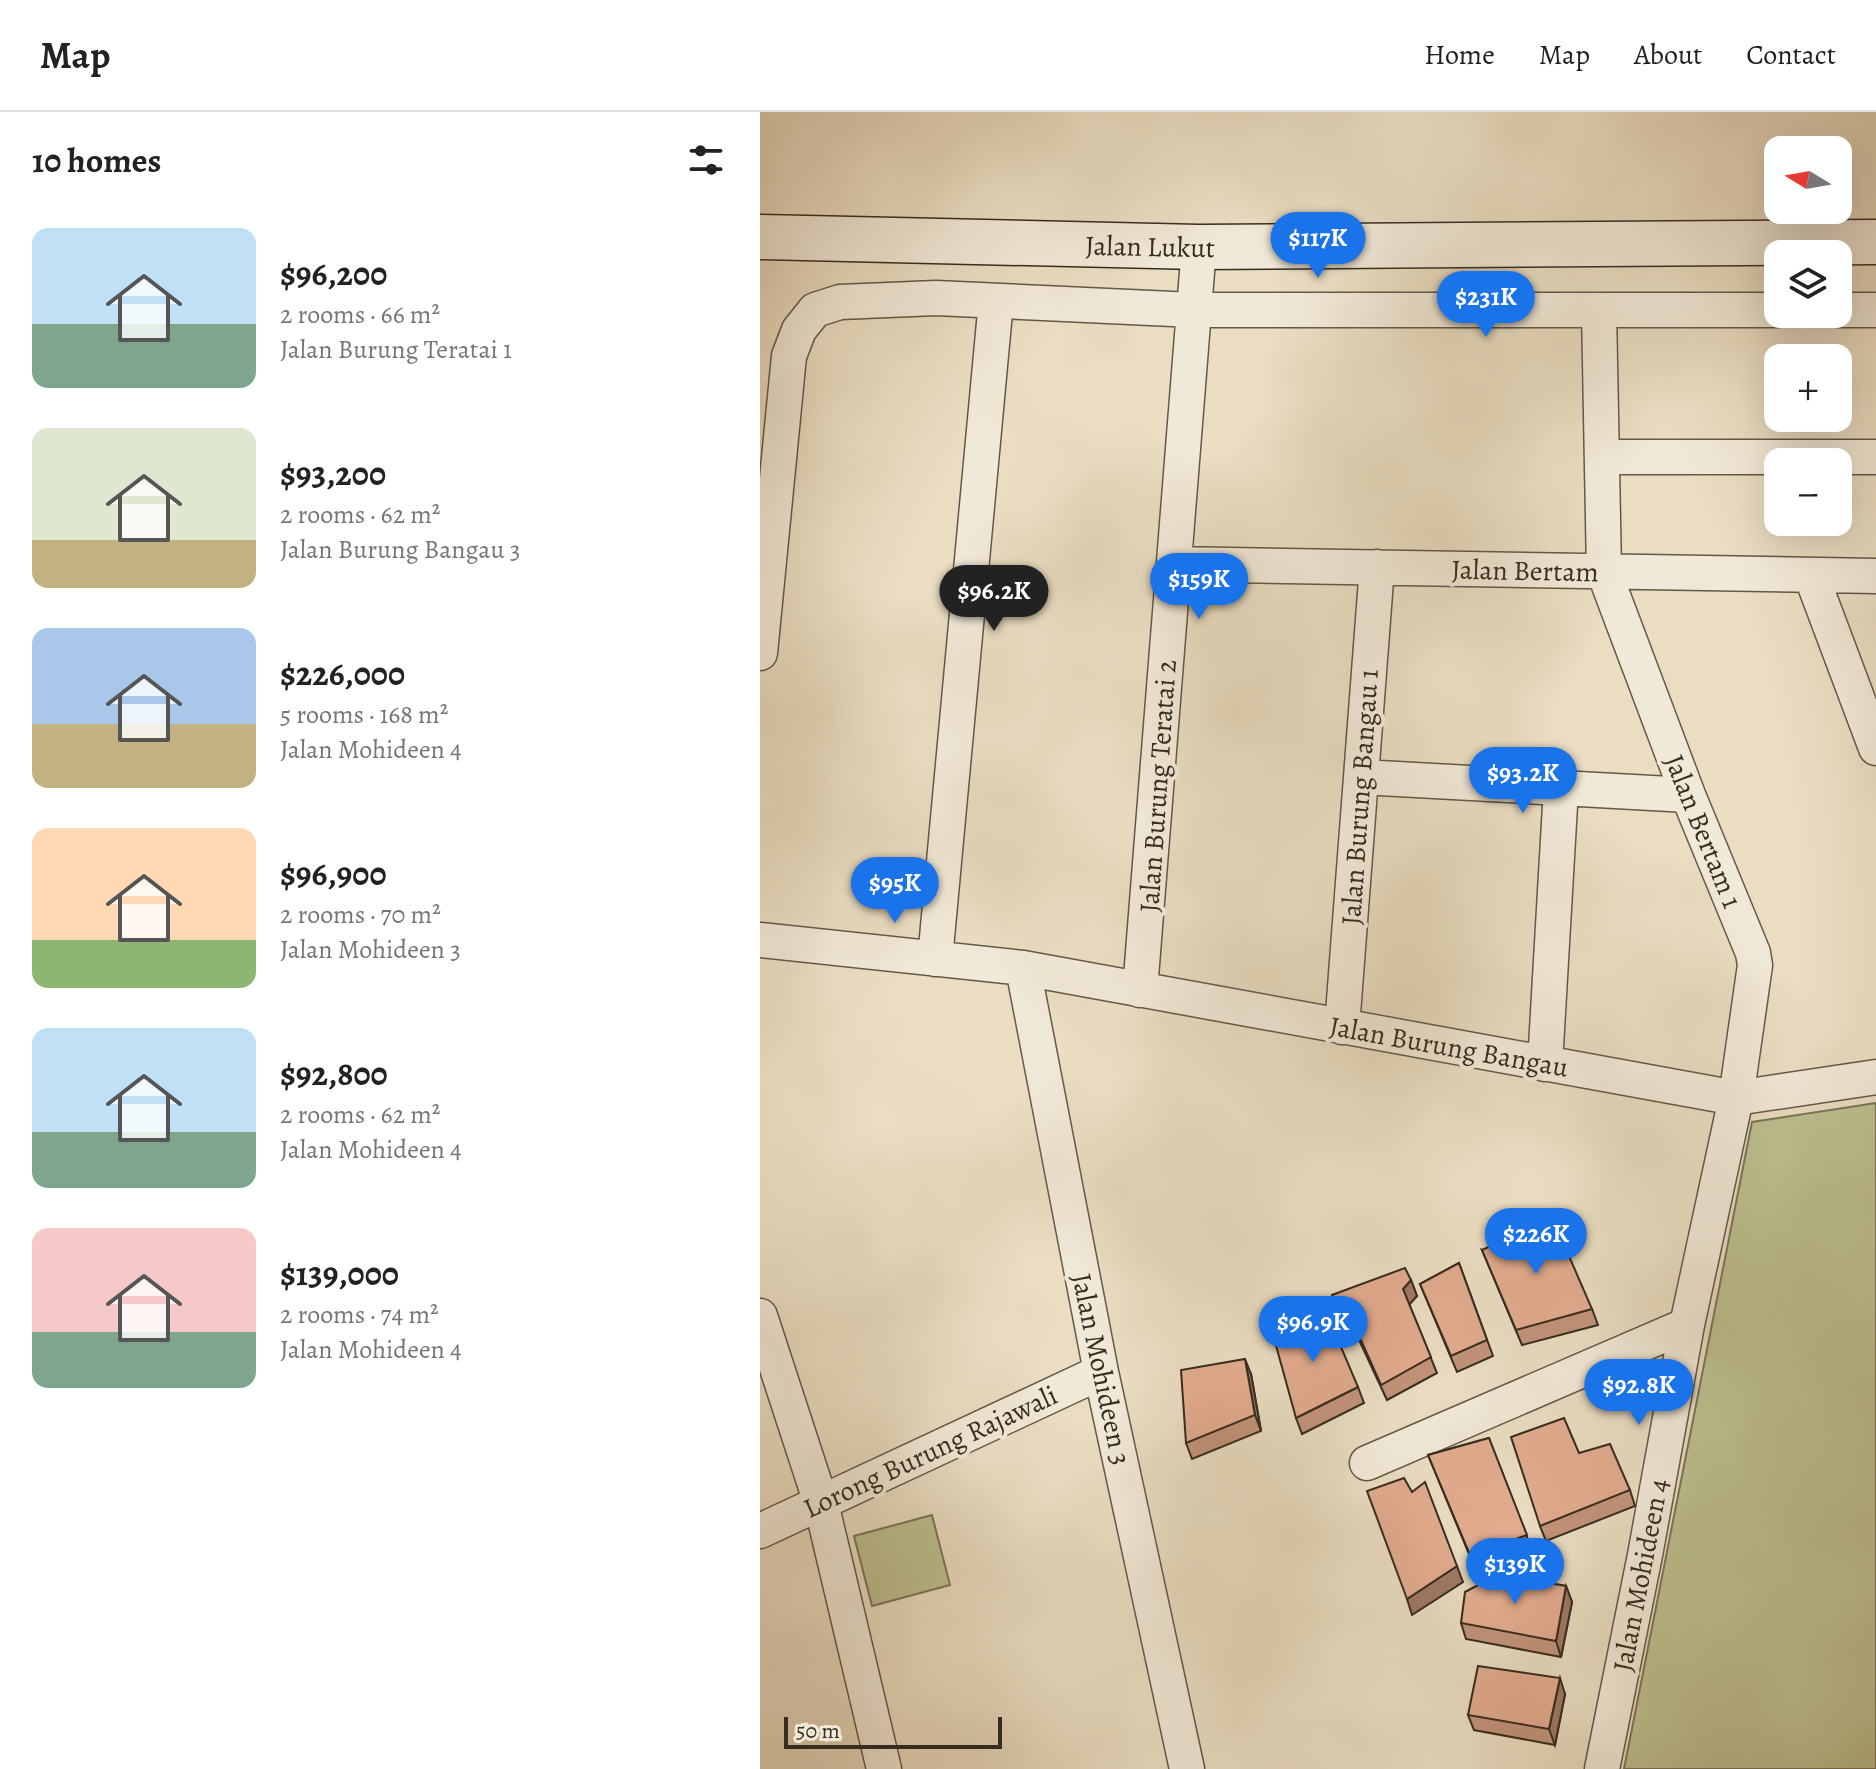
<!DOCTYPE html>
<html lang="en">
<head>
<meta charset="utf-8">
<style>
  :root { --surface:#fff; --page:#f6f6f6; --text:#222; --muted:#767676; --line:#e0e0e0; --accent:#1a73e8 }
  body { margin:0; font-family:Alegreya,serif; background:var(--page); color:var(--text); height:100vh; display:flex; flex-direction:column; font-size:30px; white-space:nowrap }
  * { box-sizing:border-box; margin:0 }
  p { font-size:26px; color:var(--muted) }
  .icon { flex:none; width:44px; height:44px; fill:none; stroke:currentColor; stroke-width:2; stroke-linecap:round; stroke-linejoin:round }
  .map { position:relative; flex:1; overflow:hidden }
  .details { display:flex; flex-direction:column; background:var(--surface); width:760px }
  .details>* { flex:none }
  .needle { width:52px; rotate:281deg }
  .controls { position:absolute; left:1004px; top:24px; display:grid; gap:16px }
  .controls a { display:grid; place-items:center; width:88px; height:88px; border-radius:16px; background:var(--surface); box-shadow:0 8px 32px #0002; font-size:40px }
  .scale { position:absolute; left:24px; bottom:20px; width:218px; box-sizing:border-box; padding-left:8px; border:4px solid #372c20; border-top:0; font-size:22px; line-height:28px; white-space:nowrap; color:#372c20; -webkit-text-stroke:6px #f1e9d7; paint-order:stroke }
  .price { position:absolute; translate:-50% -68px; padding:0 18px; border-radius:28px; background:var(--accent); color:#fff; font-size:26px; line-height:52px; filter:drop-shadow(0 2px 4px #0008) }
  .price::after { content:''; position:absolute; left:50%; top:48px; width:24px; height:18px; margin-left:-12px; background:inherit; clip-path:polygon(0 0,100% 0,50% 100%) }
  .price.on { background:#222; color:#fff }
  ul { padding:0; list-style:none }
  li { display:flex; align-items:center; gap:24px; height:200px; padding:0 32px }
  li span { display:grid; place-items:center; flex:none; width:224px; height:160px; border-radius:16px; color:#555 }
  li>.icon { margin-inline-start:auto }
  span .icon { width:96px; height:96px; fill:#fffc; stroke-width:1 }
  li b { font-size:34px }
  h2 { display:flex; justify-content:space-between; align-items:center; height:96px; padding:0 32px; font-size:34px }
  header { display:flex; align-items:center; gap:48px; box-sizing:border-box; height:112px; padding:0 40px; background:var(--surface); border-bottom:2px solid var(--line) }
  header strong { font-size:38px }
  nav { display:flex; gap:44px; margin-inline-start:auto; font-size:28px }
  main { display:flex; flex:1; min-height:0 }
  .map>svg:first-child { display:block }
</style>
</head>
<body>
<header>
<strong>Map</strong>
<nav><a>Home</a><a>Map</a><a>About</a><a>Contact</a></nav>
</header>
<main>
<section class="details">
<h2>10 homes<svg class="icon" aria-label="filters" viewBox="0 0 24 24"><path d="M4 7h16M4 17h16"/><circle cx="9" cy="7" r="2"/><circle cx="15" cy="17" r="2"/></svg></h2>
<ul>
<li><span style="background:linear-gradient(#bfe0f5 60%,#7fa58c 0)"><svg class="icon" aria-label="home" viewBox="0 0 24 24"><path d="M3 11l9-7 9 7M6 9v11h12V9"/></svg></span><div><b>$96,200</b><p>2 rooms · 66 m²</p><p>Jalan Burung Teratai 1</p></div></li>
<li><span style="background:linear-gradient(#dfe7d0 70%,#c2b280 0)"><svg class="icon" aria-label="home" viewBox="0 0 24 24"><path d="M3 11l9-7 9 7M6 9v11h12V9"/></svg></span><div><b>$93,200</b><p>2 rooms · 62 m²</p><p>Jalan Burung Bangau 3</p></div></li>
<li><span style="background:linear-gradient(#a9c7e8 60%,#c2b280 0)"><svg class="icon" aria-label="home" viewBox="0 0 24 24"><path d="M3 11l9-7 9 7M6 9v11h12V9"/></svg></span><div><b>$226,000</b><p>5 rooms · 168 m²</p><p>Jalan Mohideen 4</p></div></li>
<li><span style="background:linear-gradient(#ffd9b3 70%,#8fb573 0)"><svg class="icon" aria-label="home" viewBox="0 0 24 24"><path d="M3 11l9-7 9 7M6 9v11h12V9"/></svg></span><div><b>$96,900</b><p>2 rooms · 70 m²</p><p>Jalan Mohideen 3</p></div></li>
<li><span style="background:linear-gradient(#bfe0f5 65%,#7fa58c 0)"><svg class="icon" aria-label="home" viewBox="0 0 24 24"><path d="M3 11l9-7 9 7M6 9v11h12V9"/></svg></span><div><b>$92,800</b><p>2 rooms · 62 m²</p><p>Jalan Mohideen 4</p></div></li>
<li><span style="background:linear-gradient(#f6c9c9 65%,#7fa58c 0)"><svg class="icon" aria-label="home" viewBox="0 0 24 24"><path d="M3 11l9-7 9 7M6 9v11h12V9"/></svg></span><div><b>$139,000</b><p>2 rooms · 74 m²</p><p>Jalan Mohideen 4</p></div></li>
</ul>
</section>
<div class="map">
<svg width="1116" height="1657" viewBox="0 0 1116 1657">
  <rect width="100%" height="100%" fill="#eaddc2"/>
  <filter id="stains"><feTurbulence type="fractalNoise" baseFrequency=".0025" numOctaves="4"/><feColorMatrix values="0 0 0 0 .2 0 0 0 0 .09 0 0 0 0 .02 0 0 0 .5 -.17"/></filter>
  <radialGradient id="worn" r=".72"><stop offset=".6" stop-color="#630" stop-opacity="0"/><stop offset="1" stop-color="#630" stop-opacity=".3"/></radialGradient>
  <path fill="#bdbf8f" stroke="#7a7658" stroke-width="2" d="M1116 991V1657H864L992 1010Z
    M172 1403 190 1473 112 1494 94 1424Z"/>
  <g fill="none" stroke-linecap="round" stroke-linejoin="round">
    <g stroke="#645848" stroke-width="37">
      <path id="street" d="M839 198 844 460 928 683 993 841 995 853 976 986 927 1213 885 1443 842 1657
        M1078 198H1116
        M842 345H1116
        M414 452 1116 464
        M1051 463 1116 636
        M0 541 29 244 39 218 55 198 80 190 176 186 434 198H1018
        M601 665 928 683
        M0 828 263 856 976 986 1116 965
        M175 847 236 189
        M263 856 341 1260 427 1657
        M380 878 439 135
        M582 915 617 455
        M785 952 801 676
        M0 1204 61 1391 124 1657
        M607 1351 927 1213
        M0 1419 341 1260"/>
    </g>
    <g stroke="#372c20" stroke-width="47">
      <path id="secondary" d="M0 125 439 135 1116 130"/>
    </g>
    <use href="#street" stroke="#f1e9d7" stroke-width="34"/>
    <use href="#secondary" stroke="#f1e9d7" stroke-width="44"/>
  </g>
  <path fill="#c2937a" stroke="#372c20" stroke-width="2" d="M722 1138 832 1197 838 1213 762 1233Z
    M699 1151 733 1244 697 1260 660 1172Z
    M651 1168 657 1184 649 1192 677 1261 627 1288 593 1215 579 1214 574 1198Z
    M491 1262 501 1319 432 1347 426 1331Z
    M598 1275 604 1291 542 1322 536 1306Z
    M729 1326 772 1438 716 1459 668 1343Z
    M819 1341 870 1378 875 1394 786 1429 780 1414Z
    M760 1466 806 1474 812 1490 801 1545 706 1527 701 1511Z
    M805 1582 795 1633 714 1618 708 1603Z"/>
  <path fill="#9e7863" stroke="#372c20" stroke-width="2" d="M651 1168 657 1184 649 1193 643 1177Z
    M485 1247 491 1262 501 1319 495 1303Z
    M697 1454 703 1470 652 1503 647 1487Z
    M806 1474 812 1490 801 1545 796 1529Z
    M800 1566 805 1582 795 1633 789 1617Z"/>
  <path fill="#e2ab8e" stroke="#372c20" stroke-width="2" d="M792 1105 832 1197 756 1218 722 1138Z
    M699 1151 727 1228 691 1244 660 1172Z
    M645 1156 651 1168 643 1177 671 1245 621 1273 588 1199 574 1198 572 1183Z
    M567 1202 598 1275 536 1306 512 1219Z
    M485 1247 495 1303 426 1331 421 1258Z
    M804 1306 819 1341 850 1332 870 1378 780 1414 751 1325Z
    M729 1326 767 1423 710 1443 668 1343Z
    M644 1366 652 1380 665 1370 697 1454 647 1487 607 1379Z
    M750 1456 760 1466 806 1474 796 1529 701 1511 705 1480Z
    M718 1554 800 1566 789 1617 708 1603Z"/>
  <g text-anchor="middle" stroke-width="8" stroke-linejoin="round" paint-order="stroke">
    <g font-size="28" fill="#372c20" stroke="#f1e9d7">
      <text transform="translate(390 134) rotate(1)" y="10">Jalan Lukut</text>
      <text transform="translate(765 458) rotate(1)" y="10">Jalan Bertam</text>
      <text transform="translate(397 674) rotate(-86)" y="10">Jalan Burung Teratai 2</text>
      <text transform="translate(599 685) rotate(-86)" y="10">Jalan Burung Bangau 1</text>
      <text transform="translate(944 719) rotate(68)" y="10">Jalan Bertam 1</text>
      <text transform="translate(689 934) rotate(10)" y="10">Jalan Burung Bangau</text>
      <text transform="translate(342 1257) rotate(78)" y="10">Jalan Mohideen 3</text>
      <text transform="translate(170 1339) rotate(-25)" y="10">Lorong Burung Rajawali</text>
      <text transform="translate(880 1463) rotate(-79)" y="10">Jalan Mohideen 4</text>
    </g>
  </g>
  <rect width="100%" height="100%" filter="url(#stains)"/>
  <rect width="100%" height="100%" fill="url(#worn)"/>
</svg>
<div class="controls">
<a><svg class="needle" viewBox="-14 -14 28 28"><path d="M0-13l5 13h-10z" fill="#e53935"/><path d="M0 13l5-13h-10z" fill="#767676"/></svg></a>
<a><svg class="icon" aria-label="layers" viewBox="0 0 24 24"><path d="M12 4l9 5-9 5-9-5zM3 14l9 5 9-5"/></svg></a>
<a>+</a>
<a>−</a>
</div>
<div class="scale">50 m</div>
<b class="price" style="left:558px;top:168px">$117K</b>
<b class="price" style="left:726px;top:227px">$231K</b>
<b class="price" style="left:439px;top:509px">$159K</b>
<b class="price on" style="left:234px;top:521px">$96.2K</b>
<b class="price" style="left:763px;top:703px">$93.2K</b>
<b class="price" style="left:135px;top:813px">$95K</b>
<b class="price" style="left:776px;top:1164px">$226K</b>
<b class="price" style="left:553px;top:1252px">$96.9K</b>
<b class="price" style="left:879px;top:1315px">$92.8K</b>
<b class="price" style="left:755px;top:1494px">$139K</b>
</div>
</main>
</body>
</html>
